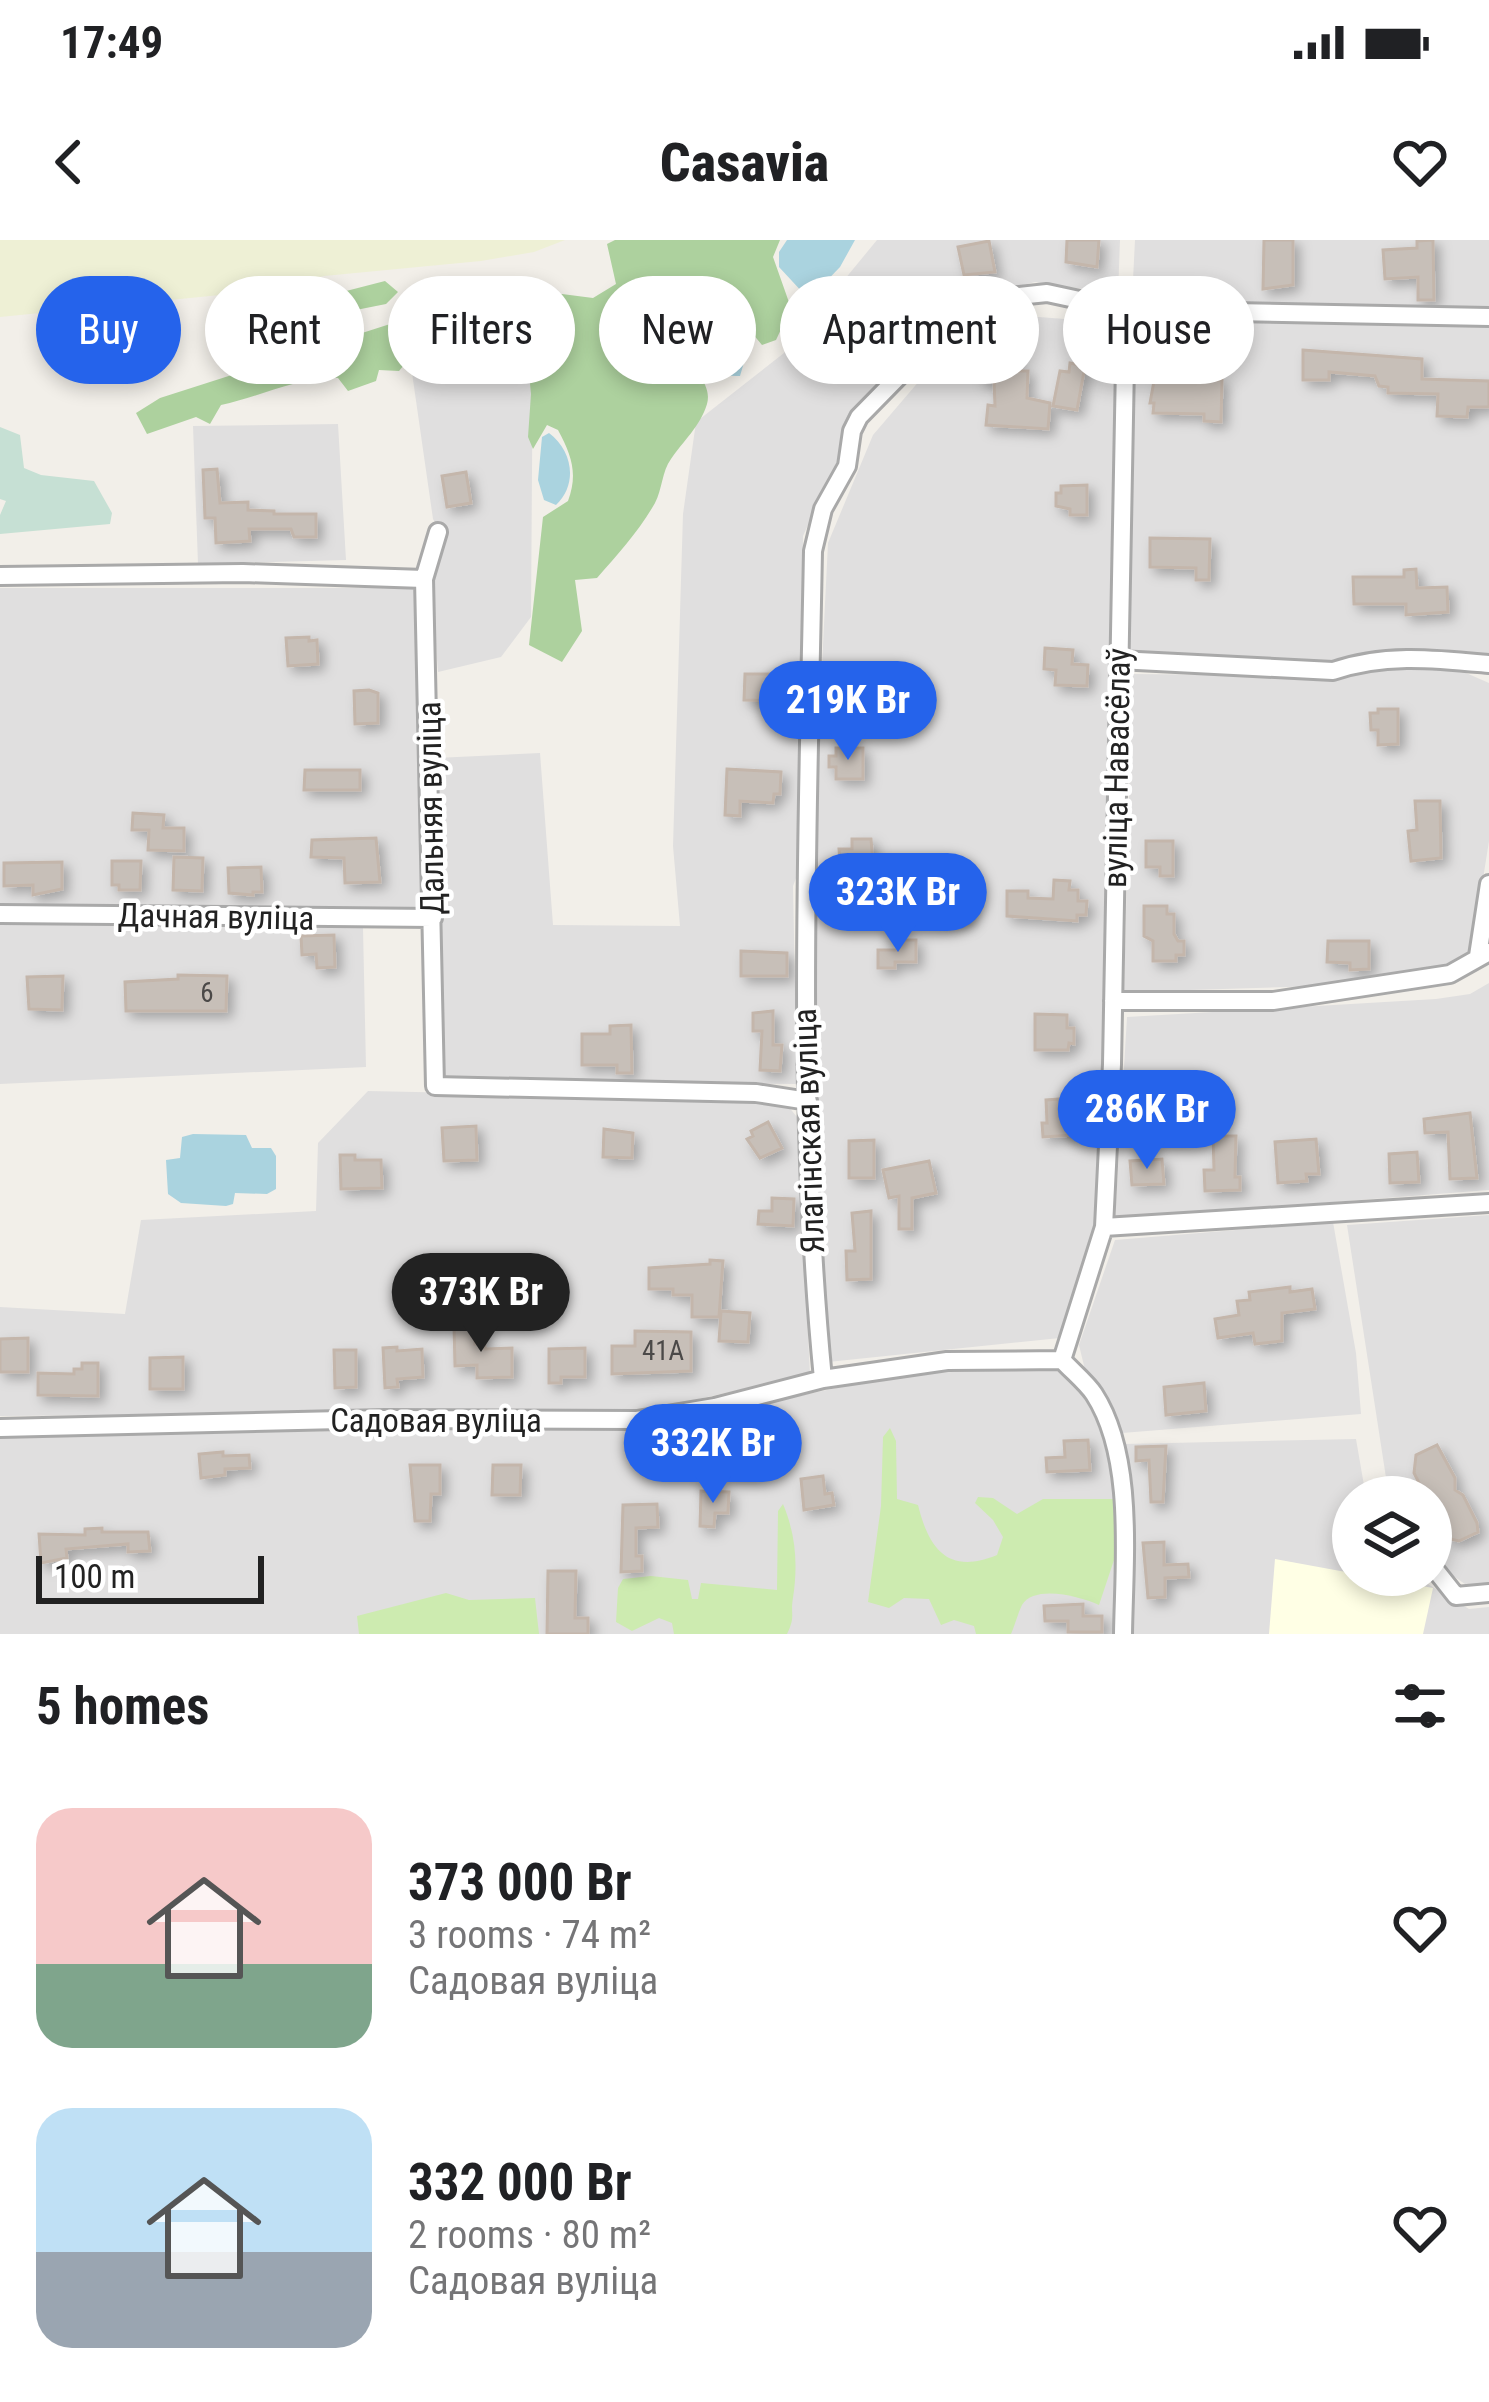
<!DOCTYPE html>
<html lang="en">
<head>
<meta charset="utf-8">
<style>
  :root { --surface:#fff; --page:#f6f6f6; --text:#202124; --muted:#757577; --accent:#2563eb }
  body { margin:0; font-family:"Roboto Condensed",sans-serif; background:var(--page); color:var(--text); height:100vh; display:flex; flex-direction:column; font-size:45px; white-space:nowrap }
  * { box-sizing:border-box; margin:0 }
  p { font-size:39px; color:var(--muted) }
  .icon { flex:none; width:66px; height:66px; fill:none; stroke:currentColor; stroke-width:2; stroke-linecap:round; stroke-linejoin:round }
  .map { position:relative; height:1394px; overflow:hidden }
  .panel { display:flex; flex-direction:column; background:var(--surface); flex:1 }
  .panel>* { flex:none }
  .hud { position:absolute; left:36px; top:36px; width:1419px; height:108px; display:flex; gap:24px }
  .controls { position:absolute; left:1332px; top:1236px; display:grid; gap:24px }
  .controls a { display:grid; place-items:center; width:120px; height:120px; border-radius:50%; background:var(--surface); box-shadow:0 6px 18px #0003; font-size:60px }
  .scale { position:absolute; left:36px; bottom:30px; width:228px; box-sizing:border-box; padding-left:12px; border:6px solid #222; border-top:0; font-size:33px; line-height:42px; white-space:nowrap; color:#222; -webkit-text-stroke:9px #fff; paint-order:stroke }
  .price { position:absolute; translate:-50% -102px; padding:0 27px; border-radius:42px; background:var(--accent); color:#fff; font-size:39px; line-height:78px; filter:drop-shadow(0 3px 6px #0008) }
  .price::after { content:''; position:absolute; left:50%; top:72px; width:36px; height:27px; margin-left:-18px; background:inherit; clip-path:polygon(0 0,100% 0,50% 100%) }
  .price.current { background:#222; color:#fff }
  ul { padding:0; list-style:none }
  li { display:flex; align-items:center; gap:36px; height:300px; padding:0 36px }
  li span { display:grid; place-items:center; flex:none; width:336px; height:240px; border-radius:36px; color:#555 }
  li>.icon { margin-inline-start:auto }
  span .icon { width:144px; height:144px; fill:#fffc; stroke-width:1 }
  li b { font-size:51px }
  h2 { display:flex; justify-content:space-between; align-items:center; height:144px; padding:0 36px; font-size:51px }
  .pill { padding:0 42px; border-radius:54px; background:var(--surface); box-shadow:0 6px 18px #0003; font-size:42px; line-height:108px }
  .pill.current { background:var(--accent); color:#fff }
  .status { display:flex; justify-content:space-between; align-items:center; height:84px; padding:0 60px; background:var(--surface); direction:ltr }
  .status svg { height:33px; fill:currentColor }
  header { display:flex; justify-content:space-between; align-items:center; height:156px; padding:0 36px; background:var(--surface); font-size:54px; font-weight:800 }
  .map>svg:first-child { display:block }
</style>
</head>
<body>
<div class="status"><b>17:49</b><svg viewBox="0 0 49 12"><path d="M0 12V9h3v3zM5 12V6h3v6zM10 12V3h3v9zM15 12V0h3v12zM26 1h20v11H26zM47 4h2v5h-2z"/></svg></div>
<header><svg class="icon" aria-label="back" viewBox="0 0 24 24"><path d="M15 5l-7 7 7 7"/></svg>Casavia<svg class="icon" aria-label="heart" viewBox="0 0 24 24"><path d="M12 20l-8-8c-3-5 5-10 8-4 3-6 11-1 8 4z"/></svg></header>
<div class="map">
<svg width="1489" height="1394" viewBox="0 0 1489 1394">
  <defs>
    <filter id="shadow"><feDropShadow dx="5.5" dy="5.5" stdDeviation="6" flood-color="#0004"/></filter>
  </defs>
  <rect width="100%" height="100%" fill="#f2efe9"/>
  <path fill="#e0dfdf" d="M877 0H1120L1118 54 1035 42 964 60 891 127 847 178 838 220 803 296 801 625 793 646 797 844 445 841 436 518 540 513 553 685 680 686 673 606 683 274 696 182 784 113Z
    M1135 0H1489V71L1132 60Z
    M988 73 1117 83 1106 769 1098 975 1060 1098 828 1122 810 669 828 303 873 195 944 112Z
    M1133 80 1489 85V418L1335 422 1126 413Z
    M533 84 531 377 501 417 438 432 431 340 442 294 433 279 409 112Z
    M338 184 346 320 198 324 193 186Z
    M0 348H417L423 668 0 669Z
    M1457 429 1489 443V601L1470 721 1424 743 1124 752 1132 434 1338 436 1365 430Z
    M0 680 363 688 366 827 0 844Z
    M1489 743V950L1115 979 1127 777 1436 759 1470 754Z
    M368 851 783 860 797 877 810 1134 645 1171 0 1176V1067L125 1074 141 980 316 971 318 903Z
    M1489 975V1344L1468 1346 1431 1321V1257H1389L1347 985Z
    M1333 982 1356 1113 1361 1174 1122 1193 1086 1134 1079 1105 1115 1000Z
    M1058 1128 1088 1160 1106 1196 1116 1268V1394H0V1195L656 1187 901 1134Z
    M1356 1199 1366 1257H1353V1335H1413L1469 1369 1489 1367V1394H1132V1265L1123 1204Z"/>
  <path fill="#ffffe5" d="M1275 1319 1433 1348 1423 1394H1269Z"/>
  <path fill="#eef0d5" d="M0 0H565L534 12 481 21 324 36 250 52 0 77Z"/>
  <path fill="#cdebb0" d="M890 1188 896 1201 897 1259 918 1265C929 1310 949 1335 997 1315L1003 1297 993 1280 975 1263 978 1257 993 1258 1017 1274 1043 1259H1119L1122 1296 1099 1365C1081 1357 1035 1344 1022 1365 1018 1373 1015 1385 1011 1394H976L974 1386 954 1380 941 1385 929 1359 904 1358 889 1368 868 1362 881 1266 883 1197Z
    M783 1264C796 1295 798 1325 793 1358 790 1374 796 1376 787 1394H674L672 1383 659 1378 632 1391 616 1382 618 1348 623 1339 651 1336 688 1340 692 1359H698L701 1343 777 1350 778 1271Z
    M446 1353 469 1360 535 1358 539 1394H359L357 1376Z"/>
  <path fill="#add19e" d="M615 0H780L773 17 791 68 776 100 762 105 747 87 723 72 701 78C669 124 715 134 707 164 700 187 683 201 671 219 662 231 662 250 655 263 639 291 618 314 597 338L575 340 582 391 562 422 529 405 543 277 568 261C578 234 572 216 558 190L547 185 533 209 528 197 531 154 525 90 517 82 418 102 414 113 399 131 379 130 376 141 348 151 338 138C300 136 260 157 221 165L210 184 196 177 147 194 136 173 160 158 415 76 562 54 593 58 616 44 607 4Z
    M385 41 398 52 386 64 331 75 319 68V58Z"/>
  <path fill="#c6e0d4" d="M0 187 20 195 24 228 41 235 94 241 112 273 110 284 0 294V275L6 261 0 259Z"/>
  <path fill="#aad3df" d="M787 0H855L840 27 813 55H805L779 27V12Z
    M714 85 727 87 747 112 740 136C722 137 707 130 695 117 696 102 702 93 714 85Z
    M549 193C573 211 578 244 556 265L544 260 538 240 542 197Z
    M193 894 246 895 252 908H271L276 916V949L267 954 235 953 233 964 226 966 181 963 168 954 166 920 180 918 182 897Z"/>
  <path fill="#c7bfb8" stroke="#c4b6ab" stroke-width="3" filter="url(#shadow)" d="M1067 0H1099L1097 27 1066 22Z
    M1264 0H1293V45L1263 49Z
    M1433 0 1434 60H1418V37L1385 39 1383 10 1417 8V1Z
    M989 1 995 32 964 35 958 7Z
    M1303 110 1422 119V139L1489 141V167H1468L1467 177 1437 176 1438 154 1388 153V147L1379 146 1375 136 1329 132V140H1303Z
    M985 112 1013 116V131H1028L1027 158 1050 163 1048 189 986 185 988 165 995 166 994 141H980Z
    M1070 123 1085 126 1077 170 1053 166 1060 131 1069 132Z
    M1205 140H1222L1221 182 1204 181V174L1153 173 1154 163H1150L1154 141Z
    M217 229 220 263 248 262V270L274 271V274H316V297H294L291 289H249L250 301 216 303 215 278H205L203 230Z
    M466 232 471 263 447 267 442 236Z
    M1087 245V275H1070V269L1056 266V253H1061V246Z
    M1150 298 1210 299 1209 340H1196V328L1150 327Z
    M1416 329 1417 348 1447 347 1448 372 1406 375V364H1354L1353 337H1404V330Z
    M309 397V401L317 400 318 424 288 426 286 398Z
    M1045 408 1073 410 1072 424 1088 425 1087 446 1055 445 1056 430 1044 429Z
    M745 434H778L777 461 744 460Z
    M836 446H865V474H836Z
    M369 450 378 453V483L355 484 354 451Z
    M1378 469H1398V504L1378 505V490H1371L1370 473H1378Z
    M836 508H863V539H836V527H829V516H836Z
    M727 529 781 532 780 554H774L773 563 740 561V576L725 575Z
    M305 530H360V550H304Z
    M1415 561H1440L1441 618 1411 621 1408 591 1417 590Z
    M133 573 164 575 163 588H184V611L148 610 149 590H132Z
    M376 598 380 642 345 643 344 618 311 617 312 600Z
    M852 599H871L874 634 852 635V622H840L839 609H852Z
    M1146 601H1173V636H1160V627H1146Z
    M174 617 203 618 202 651 173 650Z
    M112 621H141L140 650H119V645H112Z
    M62 622V649L33 655V645L4 646V623Z
    M261 627 262 652H253V655L229 653 228 628Z
    M1054 640 1070 641 1069 650H1078V661H1087L1086 675H1077V681L1007 676V651H1028V658L1053 659Z
    M937 650 969 651 968 681 936 679Z
    M1144 666H1167V674H1174V694L1178 701H1184V715H1176V721H1153V701L1144 696Z
    M334 695 335 727 317 728 316 714 302 715 301 696Z
    M898 700H916V722H895V728H878V710H898Z
    M1328 701H1369V729L1350 730V723L1327 722Z
    M741 711 787 713V736H741Z
    M178 735 227 736 226 771H126L125 742 178 739Z
    M63 736 62 770 29 769 27 737Z
    M773 771V805H782L780 831 760 830 762 791H753V773Z
    M1035 774 1067 775V788H1074V804L1069 803 1068 810H1035Z
    M631 785 632 833H617V825H582V794H610V786Z
    M1072 858 1075 895 1043 897 1042 883H1047L1046 860Z
    M1470 873 1477 938 1450 939 1448 892 1425 893 1424 879Z
    M1163 875H1179V893L1131 896 1129 878Z
    M768 882 782 908 760 918 747 899 753 896 751 891Z
    M476 886 477 920 444 921 442 888Z
    M604 889 633 893 632 918 603 917Z
    M1213 896H1236L1235 937H1240V950L1205 951 1204 930H1214Z
    M1316 899 1319 934H1306L1307 941 1278 943 1275 902Z
    M874 900V938H849V901Z
    M1417 912 1419 942 1390 943 1389 914Z
    M340 915H355V920H381L382 948 341 949Z
    M1162 919 1164 944 1132 945 1130 921Z
    M929 921 936 953 912 958V989H899V956L889 958 883 930Z
    M772 958 794 959 793 986 758 984 759 971H772Z
    M871 971V1039L847 1040 846 1011H855L852 973Z
    M710 1020 723 1021 719 1077H692V1055H673V1049H649V1028L710 1024Z
    M1290 1047V1052L1312 1049 1315 1069 1282 1073V1101L1255 1104 1253 1093 1218 1098 1215 1079 1239 1075 1237 1061 1250 1060 1249 1052Z
    M721 1071 750 1073 748 1102 719 1101Z
    M474 1086 475 1104H485V1109L512 1108V1137L477 1138V1125L455 1126 454 1087Z
    M635 1091 691 1092V1131L612 1134V1106H635Z
    M28 1098V1132H0V1099Z
    M397 1107V1111L422 1109 423 1137 397 1139 398 1147 385 1148 383 1108Z
    M585 1108V1137H561V1143H549V1109Z
    M334 1110H356V1147L335 1148Z
    M183 1117V1149H150V1118Z
    M82 1123H98V1156L38 1155V1133L74 1134V1129H82Z
    M1204 1143 1206 1171 1166 1175 1164 1147Z
    M1088 1200 1090 1230 1047 1232 1046 1218 1065 1217 1064 1201Z
    M728 1201 755 1202 754 1232 726 1231Z
    M1437 1205 1455 1238V1250L1463 1255 1477 1283 1478 1292 1459 1301 1450 1299 1444 1287 1442 1288 1431 1257 1425 1255 1414 1233 1416 1215Z
    M1166 1206 1163 1262H1151L1149 1220 1136 1221V1207Z
    M223 1212V1216L249 1215 250 1228 225 1229V1235L201 1238 199 1214Z
    M410 1225H440V1254H431L430 1281H415Z
    M493 1225H521L520 1255H492Z
    M823 1236 825 1254 832 1253 834 1265 804 1270 801 1239Z
    M701 1251 729 1252 728 1273H715L714 1287 700 1286Z
    M657 1264 658 1287 636 1288V1316H642V1331L621 1332 623 1265Z
    M102 1288V1292H148L150 1311 128 1312V1304L66 1309 67 1318 41 1323 39 1294 85 1295V1289Z
    M1164 1302V1325L1188 1324 1189 1337 1165 1338V1357L1148 1358 1143 1303Z
    M548 1331H576L575 1378H588V1394H547Z
    M1083 1364V1376H1102V1392H1068V1381H1045L1044 1366Z"/>
  <g fill="none" stroke-linecap="round" stroke-linejoin="round">
    <g stroke="#a9a9a9" stroke-width="22">
      <path id="minor" d="M438 292 424 339 435 846 756 853 808 861
        M0 336 243 333 424 339
        M1118 420 1333 431C1384 413 1436 419 1489 424
        M0 674 433 678
        M1478 716 1489 644
        M1113 761H1273L1450 734 1489 712
        M1104 987 1112 824 1126 70
        M1062 1120C1072 1131 1086 1142 1094 1154 1135 1217 1124 1322 1123 1394
        M823 1139C796 864 808 587 813 311L823 269 847 226 852 191 859 177 958 76 1000 58 1047 53 1126 70 1489 77
        M0 1188 385 1179 637 1180 715 1167 823 1139 947 1121 1062 1120 1104 987 1489 963
        M1437 1332 1456 1356 1489 1353"/>
    </g>
    <use href="#minor" stroke="#fff" stroke-width="16"/>
  </g>
  <g text-anchor="middle" stroke-width="9" stroke-linejoin="round" paint-order="stroke">
    <g font-size="27" fill="#4b4948">
      <text x="207" y="762">6</text>
      <text x="663" y="1120">41А</text>
    </g>
    <g font-size="33" fill="#222" stroke="#fff">
      <text transform="translate(1116 528) rotate(-89)" y="12">вуліца Навасёлаў</text>
      <text transform="translate(430 568) rotate(-91)" y="12">Дальняя вуліца</text>
      <text transform="translate(216 676) rotate(1)" y="12">Дачная вуліца</text>
      <text transform="translate(808 891) rotate(-92)" y="12">Ялагінская вуліца</text>
      <text x="436" y="1192">Садовая вуліца</text>
    </g>
  </g>
</svg>
<div class="controls">
<a><svg class="icon" aria-label="layers" viewBox="0 0 24 24"><path d="M12 4l9 5-9 5-9-5zM3 14l9 5 9-5"/></svg></a>
</div>
<div class="scale">100 m</div>
<b class="price" style="left:848px;top:523px">219K Br</b>
<b class="price" style="left:898px;top:715px">323K Br</b>
<b class="price" style="left:1147px;top:932px">286K Br</b>
<b class="price current" style="left:481px;top:1115px">373K Br</b>
<b class="price" style="left:713px;top:1266px">332K Br</b>
<div class="hud">
<a class="pill current">Buy</a>
<a class="pill">Rent</a>
<a class="pill">Filters</a>
<a class="pill">New</a>
<a class="pill">Apartment</a>
<a class="pill">House</a>
</div>
</div>
<section class="panel">
<h2>5 homes<svg class="icon" aria-label="filters" viewBox="0 0 24 24"><path d="M4 7h16M4 17h16"/><circle cx="9" cy="7" r="2"/><circle cx="15" cy="17" r="2"/></svg></h2>
<ul>
<li><span style="background:linear-gradient(#f6c9c9 65%,#7fa58c 0)"><svg class="icon" aria-label="home" viewBox="0 0 24 24"><path d="M3 11l9-7 9 7M6 9v11h12V9"/></svg></span><div><b>373 000 Br</b><p>3 rooms · 74 m²</p><p>Садовая вуліца</p></div><svg class="icon" aria-label="heart" viewBox="0 0 24 24"><path d="M12 20l-8-8c-3-5 5-10 8-4 3-6 11-1 8 4z"/></svg></li>
<li><span style="background:linear-gradient(#bfe0f5 60%,#9aa5b1 0)"><svg class="icon" aria-label="home" viewBox="0 0 24 24"><path d="M3 11l9-7 9 7M6 9v11h12V9"/></svg></span><div><b>332 000 Br</b><p>2 rooms · 80 m²</p><p>Садовая вуліца</p></div><svg class="icon" aria-label="heart" viewBox="0 0 24 24"><path d="M12 20l-8-8c-3-5 5-10 8-4 3-6 11-1 8 4z"/></svg></li>
</ul>
</section>
</body>
</html>
